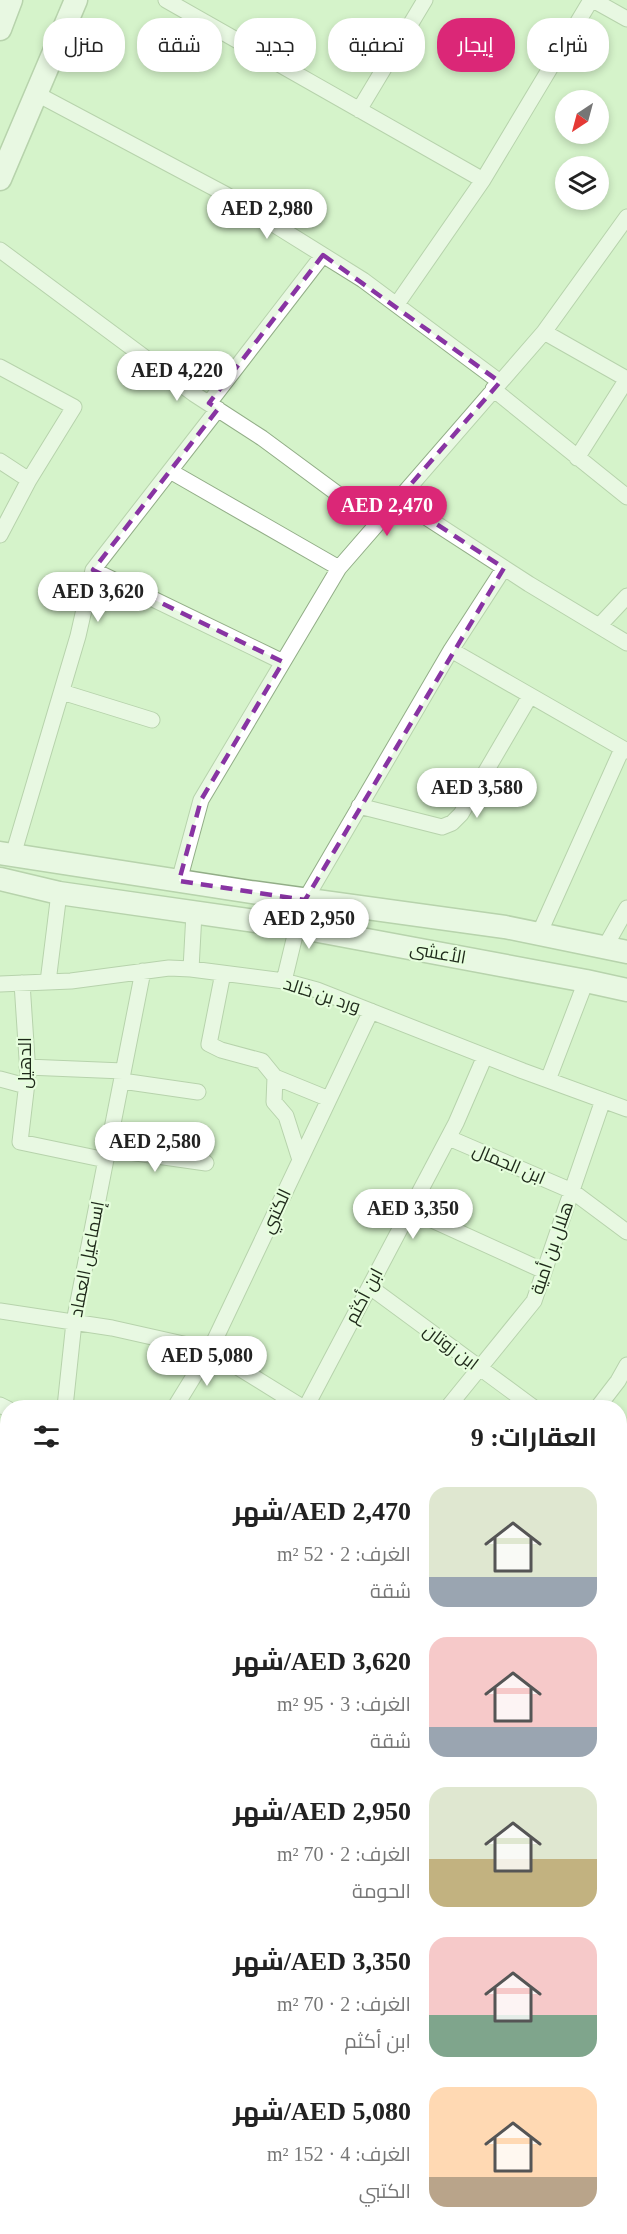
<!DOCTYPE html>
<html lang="ar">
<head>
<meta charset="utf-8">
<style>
  :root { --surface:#fff; --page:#f2f2f2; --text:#222; --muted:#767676; --accent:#db2777 }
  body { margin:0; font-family:"Times New Roman",Cairo,serif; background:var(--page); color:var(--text); direction:rtl; height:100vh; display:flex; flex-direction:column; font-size:22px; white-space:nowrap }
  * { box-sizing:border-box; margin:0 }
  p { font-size:20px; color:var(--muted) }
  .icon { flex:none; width:33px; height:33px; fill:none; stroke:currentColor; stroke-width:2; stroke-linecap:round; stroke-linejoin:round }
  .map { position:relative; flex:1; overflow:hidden; direction:ltr }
  .drawer { position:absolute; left:0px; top:1400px; width:627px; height:836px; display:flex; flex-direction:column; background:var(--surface); border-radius:24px 24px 0 0; box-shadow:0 3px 9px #0003; direction:rtl }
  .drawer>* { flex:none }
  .hud { position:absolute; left:18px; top:18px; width:591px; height:54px; direction:rtl; display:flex; gap:12px }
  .needle { width:39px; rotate:216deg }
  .controls { position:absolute; left:555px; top:90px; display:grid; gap:12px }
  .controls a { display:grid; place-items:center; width:54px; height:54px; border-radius:50%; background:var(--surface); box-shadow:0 3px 9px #0003; font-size:30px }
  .price { position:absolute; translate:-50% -51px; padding:0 14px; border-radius:21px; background:#fff; color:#222; font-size:20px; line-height:39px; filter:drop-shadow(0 2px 3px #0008) }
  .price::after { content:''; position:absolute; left:50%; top:36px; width:18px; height:14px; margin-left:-9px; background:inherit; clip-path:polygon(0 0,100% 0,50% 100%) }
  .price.selected { background:var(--accent); color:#fff }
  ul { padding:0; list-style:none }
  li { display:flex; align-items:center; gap:18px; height:150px; padding:0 30px }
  li span { display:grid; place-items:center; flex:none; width:168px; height:120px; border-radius:18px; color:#555 }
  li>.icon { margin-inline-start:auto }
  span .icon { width:72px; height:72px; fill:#fffc; stroke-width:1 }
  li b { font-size:26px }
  h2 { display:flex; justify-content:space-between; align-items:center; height:72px; padding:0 30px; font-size:26px }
  .pill { padding:0 21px; border-radius:24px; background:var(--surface); box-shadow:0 3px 9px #0003; font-size:21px; line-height:54px }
  .pill.selected { background:var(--accent); color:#fff }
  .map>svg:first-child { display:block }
</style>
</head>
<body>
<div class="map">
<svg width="627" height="2234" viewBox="0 0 627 2234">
  <defs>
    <pattern id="park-crowns" width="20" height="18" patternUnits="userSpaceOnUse" patternTransform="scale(1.5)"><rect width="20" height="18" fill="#dec5a2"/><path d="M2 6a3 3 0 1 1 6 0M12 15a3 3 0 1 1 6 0" fill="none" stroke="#bea98b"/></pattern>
    <pattern id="water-ripples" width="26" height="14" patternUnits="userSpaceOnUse" patternTransform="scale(1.5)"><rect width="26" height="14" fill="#b2dca1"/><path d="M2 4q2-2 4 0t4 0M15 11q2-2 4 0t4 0" fill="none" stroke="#99bd8a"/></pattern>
  </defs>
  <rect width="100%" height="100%" fill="#d5f3ca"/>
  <path fill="url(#park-crowns)" d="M627 1692V2234H106L112 2228H620V1700Z"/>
  <path fill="url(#water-ripples)" d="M627 1788V1846L620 1852V1801Z"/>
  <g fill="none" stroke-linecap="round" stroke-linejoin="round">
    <g stroke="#92ad87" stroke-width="17">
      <path id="street" d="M166 0 483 180
        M593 0 627 19
        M37 94 225 194 363 280 500 382
        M359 110 425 0
        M0 250 194 394 262 438 377 523
        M397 304 483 180 591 0
        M544 332 627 379
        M0 367 74 407 29 480 0 535
        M493 389 627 497
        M209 403 323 255
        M577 458 627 379
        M0 461 29 480
        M170 471 339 568
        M398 499 529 584 627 643
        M93 570 283 662
        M599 626 627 596
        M451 650 627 751
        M62 692 152 720
        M359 806 442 827 452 823 461 814 530 696
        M13 855 78 636 93 570 218 409
        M179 881 201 800 339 568 544 332 627 217
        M305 900 451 650 504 568
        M539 934 622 749
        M605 947 627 908
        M191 969 194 913
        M223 973 209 1044 221 1050 262 1061 275 1077 329 1099
        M284 981 297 927
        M48 982 59 893
        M22 983 28 1074 20 1142 106 1160
        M0 984 71 981 169 968 191 969 284 981 317 990 523 1071 627 1109
        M27 1067 123 1071
        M275 1077 274 1102 286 1116 300 1160
        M0 1079 26 1086
        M548 1080 586 981
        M122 1081 198 1092
        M449 1138 572 1191 627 1232
        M108 1149 206 1163
        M410 1210 544 1271
        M370 1287 533 1407
        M0 1311 112 1328 210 1350 302 1407
        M0 1405 8 1409
        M65 1407 74 1322 143 971
        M175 1407 210 1350 371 1011
        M306 1407 456 1123 485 1056
        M448 1407 534 1301 603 1100
        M598 1407 618 1381 627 1365
        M620 1471 627 1476
        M0 1514 8 1519
        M0 1603 8 1594
        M0 1720 8 1726
        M0 1858 8 1864
        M0 1943 8 1937"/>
    </g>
    <g stroke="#92ad87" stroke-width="25">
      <path id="secondary" d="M0 29 11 0
        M0 179 76 0
        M0 853 251 892 505 927 627 952
        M0 879 59 893 297 927 586 981 627 990
        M620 1532 627 1524
        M620 1600 627 1592
        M0 2193 8 2185
        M21 2234 28 2228"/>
    </g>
    <path stroke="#708469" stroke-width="3" stroke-dasharray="6 3" stroke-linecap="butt" d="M620 1885 627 1883
      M248 2234 249 2228"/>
    <use href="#street" stroke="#fff" stroke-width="15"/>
    <use href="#secondary" stroke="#fff" stroke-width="22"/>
  </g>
  <path d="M0 0H627V2234H0ZM323 255 500 382 398 499 504 568 305 900 179 881 201 800 283 662 93 570 218 409 209 403Z" fill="#d5f3ca" fill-opacity=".55" fill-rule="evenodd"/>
  <path fill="none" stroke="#8834a3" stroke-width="4.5" stroke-dasharray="12 8" stroke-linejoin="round" d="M323 255 500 382 398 499 504 568 305 900 179 881 201 800 283 662 93 570 218 409 209 403Z"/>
  <g text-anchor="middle" stroke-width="4.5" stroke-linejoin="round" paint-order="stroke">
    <g font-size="18" fill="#1e291a" stroke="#e6fedd">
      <text transform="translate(438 953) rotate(10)" y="6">الأعشى</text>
      <text transform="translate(322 995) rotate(18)" y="6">ورد بن خالد</text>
      <text transform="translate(25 1063) rotate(-90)" y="6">الدهيل</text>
      <text transform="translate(509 1164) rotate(23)" y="6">ابن الجمال</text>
      <text transform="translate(276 1211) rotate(-65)" y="6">الكتبي</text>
      <text transform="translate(552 1248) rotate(-71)" y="6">هلال بن أمية</text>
      <text transform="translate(87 1259) rotate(-79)" y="6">إسماعيل العماد</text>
      <text transform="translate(364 1296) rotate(-62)" y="6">ابن أكثم</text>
      <text transform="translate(451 1347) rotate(37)" y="6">ابن زوتان</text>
    </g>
  </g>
</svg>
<div class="controls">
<a><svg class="needle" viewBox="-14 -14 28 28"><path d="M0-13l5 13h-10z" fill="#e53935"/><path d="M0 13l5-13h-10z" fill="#767676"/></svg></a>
<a><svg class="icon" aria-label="layers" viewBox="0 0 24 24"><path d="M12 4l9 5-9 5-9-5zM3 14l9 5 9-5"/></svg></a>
</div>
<b class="price" style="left:267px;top:240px">AED 2,980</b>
<b class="price" style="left:177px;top:402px">AED 4,220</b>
<b class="price selected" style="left:387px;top:537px">AED 2,470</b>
<b class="price" style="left:98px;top:623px">AED 3,620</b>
<b class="price" style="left:477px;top:819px">AED 3,580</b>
<b class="price" style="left:309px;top:950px">AED 2,950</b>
<b class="price" style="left:155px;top:1173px">AED 2,580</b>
<b class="price" style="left:413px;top:1240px">AED 3,350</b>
<b class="price" style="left:207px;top:1387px">AED 5,080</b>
<div class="hud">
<a class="pill">شراء</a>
<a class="pill selected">إيجار</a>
<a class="pill">تصفية</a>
<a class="pill">جديد</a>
<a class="pill">شقة</a>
<a class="pill">منزل</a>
</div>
<section class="drawer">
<h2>العقارات: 9<svg class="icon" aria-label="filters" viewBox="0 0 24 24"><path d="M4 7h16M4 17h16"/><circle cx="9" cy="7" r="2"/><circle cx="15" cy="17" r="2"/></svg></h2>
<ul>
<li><span style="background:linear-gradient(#dfe7d0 75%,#9aa5b1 0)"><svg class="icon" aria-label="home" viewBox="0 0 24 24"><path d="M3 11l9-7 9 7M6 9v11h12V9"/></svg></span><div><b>AED 2,470/شهر</b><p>الغرف: 2 · 52 m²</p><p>شقة</p></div></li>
<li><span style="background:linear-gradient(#f6c9c9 75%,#9aa5b1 0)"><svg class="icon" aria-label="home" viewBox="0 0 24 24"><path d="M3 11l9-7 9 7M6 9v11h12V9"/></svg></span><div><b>AED 3,620/شهر</b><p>الغرف: 3 · 95 m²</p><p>شقة</p></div></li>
<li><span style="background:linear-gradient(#dfe7d0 60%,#c2b280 0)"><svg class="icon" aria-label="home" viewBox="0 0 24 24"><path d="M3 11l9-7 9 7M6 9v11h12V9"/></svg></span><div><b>AED 2,950/شهر</b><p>الغرف: 2 · 70 m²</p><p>الحومة</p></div></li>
<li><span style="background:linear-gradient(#f6c9c9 65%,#7fa58c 0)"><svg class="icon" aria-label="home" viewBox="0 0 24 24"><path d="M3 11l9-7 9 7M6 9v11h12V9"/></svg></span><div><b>AED 3,350/شهر</b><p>الغرف: 2 · 70 m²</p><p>ابن أكثم</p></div></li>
<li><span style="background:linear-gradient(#ffd9b3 75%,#b9a48a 0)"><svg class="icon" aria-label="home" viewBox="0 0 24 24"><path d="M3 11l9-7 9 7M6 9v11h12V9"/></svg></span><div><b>AED 5,080/شهر</b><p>الغرف: 4 · 152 m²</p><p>الكتبي</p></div></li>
</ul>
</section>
</div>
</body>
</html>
